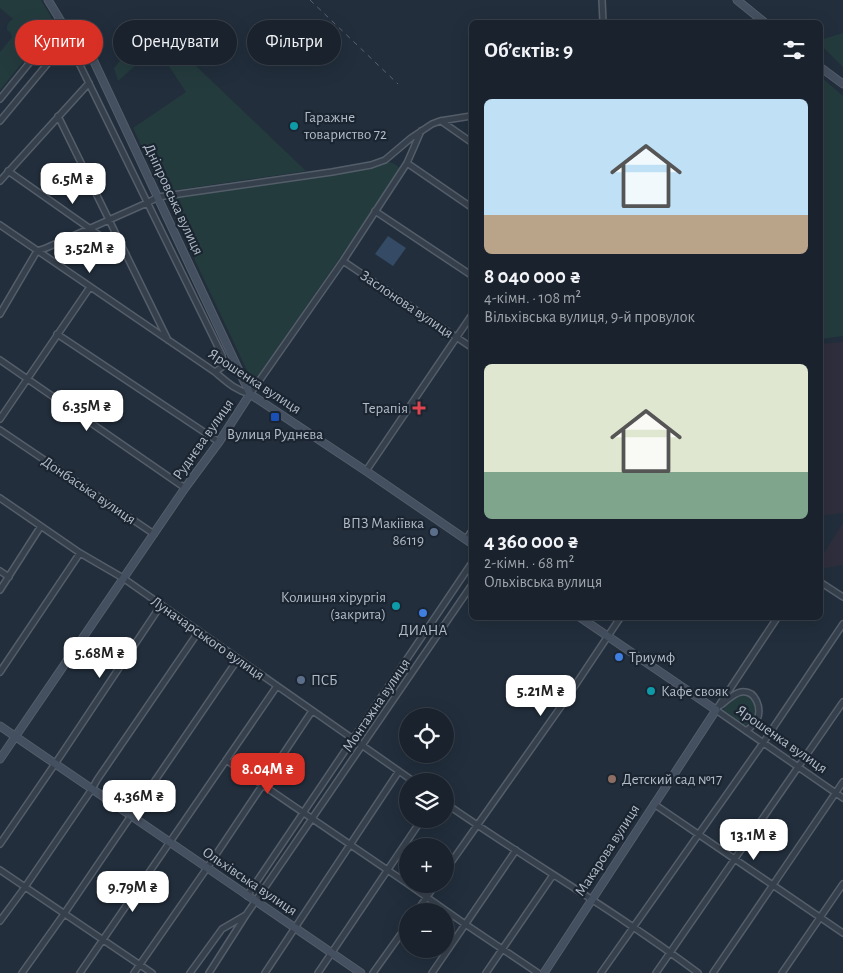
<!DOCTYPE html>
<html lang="uk">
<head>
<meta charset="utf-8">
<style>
  :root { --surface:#1a222d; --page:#232a35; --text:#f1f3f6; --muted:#9fa4aa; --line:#383f49; --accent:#d93025 }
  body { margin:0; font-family:"Alegreya Sans",sans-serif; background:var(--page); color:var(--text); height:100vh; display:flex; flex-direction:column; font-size:19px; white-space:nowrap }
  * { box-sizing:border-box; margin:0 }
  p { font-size:16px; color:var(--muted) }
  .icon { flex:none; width:28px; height:28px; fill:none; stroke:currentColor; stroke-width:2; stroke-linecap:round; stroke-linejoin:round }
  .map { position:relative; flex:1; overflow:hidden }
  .drawer { position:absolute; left:469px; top:20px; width:354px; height:600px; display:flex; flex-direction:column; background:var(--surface); border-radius:8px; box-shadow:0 5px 20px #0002,0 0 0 1px var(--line) }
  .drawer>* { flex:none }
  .guide { position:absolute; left:15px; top:20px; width:379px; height:45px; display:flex; gap:10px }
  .buttons { position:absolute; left:399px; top:708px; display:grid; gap:10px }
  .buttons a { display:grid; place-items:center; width:55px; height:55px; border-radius:50%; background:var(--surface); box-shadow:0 5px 20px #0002,0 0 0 1px var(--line); font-size:25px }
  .price { position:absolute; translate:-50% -42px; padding:0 11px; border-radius:10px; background:#fff; color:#222; font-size:16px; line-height:32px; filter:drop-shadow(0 1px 2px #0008) }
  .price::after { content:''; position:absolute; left:50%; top:30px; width:15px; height:11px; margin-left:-8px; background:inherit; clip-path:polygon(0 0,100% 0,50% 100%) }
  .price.on { background:var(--accent); color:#fff }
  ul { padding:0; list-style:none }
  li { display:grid; align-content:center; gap:10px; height:265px; padding:0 15px }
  li span { display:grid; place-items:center; height:155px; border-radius:8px; color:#555 }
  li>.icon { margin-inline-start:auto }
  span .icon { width:90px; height:90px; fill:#fffc; stroke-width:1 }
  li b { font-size:21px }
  h2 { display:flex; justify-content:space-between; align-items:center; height:60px; padding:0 15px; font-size:21px }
  .tag { padding:0 18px; border-radius:22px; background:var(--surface); box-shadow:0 5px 20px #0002,0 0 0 1px var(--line); font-size:18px; line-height:45px }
  .tag.on { background:var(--accent); color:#fff }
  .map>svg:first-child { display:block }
</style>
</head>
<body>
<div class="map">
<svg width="843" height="973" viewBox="0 0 843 973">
  <rect width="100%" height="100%" fill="#222e3c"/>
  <path fill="#2f2e3d" d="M843 342V513L820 516V344Z
    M843 523V565L820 569V559Z"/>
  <path fill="#243b3d" d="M0 0H41C45 8 53 16 53 25L0 90V52L12 37 10 32 7 30C7 24 8 22 13 19L0 8Z
    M843 33V67L820 44V40Z
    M138 40 172 43 306 171 163 192 133 128 186 92 156 47 118 81 114 68Z
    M820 76 843 96V336L820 339Z
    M388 162C394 163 399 165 400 171L253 383 166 199 364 170Z
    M742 695C757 697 759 711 752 722L743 726 722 711 733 699Z"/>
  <path fill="#354a64" d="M388 236 406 248 393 266 375 254Z"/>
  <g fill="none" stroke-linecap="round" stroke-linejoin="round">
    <g stroke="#545e6a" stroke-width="8">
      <path id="street" d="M602 0 603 22
        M62 23 63 45 78 61 222 355 223 362 222 367 215 372
        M0 99 61 24
        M58 116 168 340
        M0 121 63 45
        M441 121 471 142
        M407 163 471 207
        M8 171 126 254
        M0 181 89 83
        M375 211 471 275
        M0 225 215 372C227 382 235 390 250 394L343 261 407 163 421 131
        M343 261 471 347
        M0 314 37 251 46 248 147 203 158 197 332 172 371 165 385 160 411 138 432 124 440 121 471 116
        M57 334 219 442
        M0 360 185 488
        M0 419 90 287
        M0 430 154 534
        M366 471 471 316
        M0 498 80 553 123 578 413 781
        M466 539 471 532
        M0 571 9 577
        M820 582 843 597
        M0 590 41 526
        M0 672 80 553
        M721 705C726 701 734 693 741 692 756 690 762 708 757 720 754 725 750 728 746 731
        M716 710 843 798
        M716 710 777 618
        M226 760 408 884
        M445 803C528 861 617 912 698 973
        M654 804 843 933
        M0 844 61 755 161 605
        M0 870 152 973
        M445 871 562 705 620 618
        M408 884 465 924 538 973
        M247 896 471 564
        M417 911 436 884
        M0 921 25 887 92 789 97 780 199 631
        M22 973 64 914 238 659
        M80 973 277 686
        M134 973 207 868 312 711
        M190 973 222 929 246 915 471 586
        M209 973 246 915
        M265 973 399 771
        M318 973 422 819
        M373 973 408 924
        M432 973 516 850
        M486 973 553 875
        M601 973 763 743 843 624
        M656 973 843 702
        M713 973 843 782
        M782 973 843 884"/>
    </g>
    <g stroke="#545e6a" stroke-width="9">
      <path id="secondary" d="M48 0 62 23 90 53 250 394
        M737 0 764 22
        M820 67 843 84
        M250 394 366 471 471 543
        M0 726 361 973
        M0 759 185 488 219 442 250 394
        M544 973 716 710 581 618"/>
    </g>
    <use href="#street" stroke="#36404c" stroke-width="5"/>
    <use href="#secondary" stroke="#444f5f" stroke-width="7"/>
    <path stroke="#576473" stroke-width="1" stroke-dasharray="5 5" stroke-linecap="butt" d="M310 0 398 84"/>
  </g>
  <g fill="#0f9aa8" stroke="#1b2531" stroke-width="2">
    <circle cx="294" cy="126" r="5"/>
    <circle cx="396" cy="606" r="5"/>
    <circle cx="651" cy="691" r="5"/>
  </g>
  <path fill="#e0444e" stroke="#1b2531" stroke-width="2" d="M416.5 400.5h5v5h5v5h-5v5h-5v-5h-5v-5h5z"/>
  <rect fill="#1a4fb4" stroke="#1b2531" stroke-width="2" x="270" y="412" width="10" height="10" rx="2.5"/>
  <g fill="#5c6f8a" stroke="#1b2531" stroke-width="2">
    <circle cx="434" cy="532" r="5"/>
    <circle cx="301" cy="680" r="5"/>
  </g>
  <g fill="#3f7fe0" stroke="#1b2531" stroke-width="2">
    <circle cx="423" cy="613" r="5"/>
    <circle cx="619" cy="657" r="5"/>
  </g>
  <circle fill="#8d6e63" stroke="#1b2531" stroke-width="2" cx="612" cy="779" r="5"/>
  <g text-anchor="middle" stroke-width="4.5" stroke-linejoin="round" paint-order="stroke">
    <g font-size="15" fill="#b1bbc8" stroke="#1b2531" text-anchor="start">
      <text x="304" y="122">Гаражне<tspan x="304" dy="17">товариство 72</tspan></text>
      <text x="408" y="413" text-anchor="end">Терапія</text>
      <text x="275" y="439" text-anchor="middle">Вулиця Руднєва</text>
      <text x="424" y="528" text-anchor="end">ВПЗ Макіївка<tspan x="424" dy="17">86119</tspan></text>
      <text x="386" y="602" text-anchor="end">Колишня хірургія<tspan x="386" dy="17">(закрита)</tspan></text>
      <text x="423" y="635" text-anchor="middle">ДИАНА</text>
      <text x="629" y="662">Триумф</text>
      <text x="311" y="685">ПСБ</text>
      <text x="661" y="696">Кафе свояк</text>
      <text x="622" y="784">Детский сад №17</text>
    </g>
    <g font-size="15" fill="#b1bbc8" stroke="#1b2531">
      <text transform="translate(174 199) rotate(65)" y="5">Дніпровська вулиця</text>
      <text transform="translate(407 304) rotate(34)" y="5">Заслонова вулиця</text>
      <text transform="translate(255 381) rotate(33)" y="5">Ярошенка вулиця</text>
      <text transform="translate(203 439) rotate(-55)" y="5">Руднєва вулиця</text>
      <text transform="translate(89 490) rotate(34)" y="5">Донбаська вулиця</text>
      <text transform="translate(208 638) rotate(35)" y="5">Луначарського вулиця</text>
      <text transform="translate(376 705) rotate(-56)" y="5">Монтажна вулиця</text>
      <text transform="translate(782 739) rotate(35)" y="5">Ярошенка вулиця</text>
      <text transform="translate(607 850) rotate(-57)" y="5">Макарова вулиця</text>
      <text transform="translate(250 881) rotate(34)" y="5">Ольхівська вулиця</text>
    </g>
  </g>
</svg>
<div class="buttons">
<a><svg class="icon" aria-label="locate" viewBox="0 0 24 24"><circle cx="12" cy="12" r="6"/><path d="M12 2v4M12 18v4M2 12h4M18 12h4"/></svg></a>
<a><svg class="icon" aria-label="layers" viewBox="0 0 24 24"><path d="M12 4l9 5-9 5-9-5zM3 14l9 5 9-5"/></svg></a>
<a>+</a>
<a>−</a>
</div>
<b class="price" style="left:73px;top:205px">6.5M ₴</b>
<b class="price" style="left:90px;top:274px">3.52M ₴</b>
<b class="price" style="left:87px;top:432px">6.35M ₴</b>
<b class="price" style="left:100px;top:679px">5.68M ₴</b>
<b class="price" style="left:541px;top:717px">5.21M ₴</b>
<b class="price on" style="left:268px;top:795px">8.04M ₴</b>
<b class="price" style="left:139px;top:822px">4.36M ₴</b>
<b class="price" style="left:754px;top:861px">13.1M ₴</b>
<b class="price" style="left:133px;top:913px">9.79M ₴</b>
<div class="guide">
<a class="tag on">Купити</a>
<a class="tag">Орендувати</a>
<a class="tag">Фільтри</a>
</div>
<section class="drawer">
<h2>Об’єктів: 9<svg class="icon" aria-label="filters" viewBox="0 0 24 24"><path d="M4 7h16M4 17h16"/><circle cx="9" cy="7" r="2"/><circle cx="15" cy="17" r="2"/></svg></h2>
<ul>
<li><span style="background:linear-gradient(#bfe0f5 75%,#b9a48a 0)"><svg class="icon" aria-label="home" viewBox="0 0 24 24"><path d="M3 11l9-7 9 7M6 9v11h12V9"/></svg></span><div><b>8 040 000 ₴</b><p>4-кімн. · 108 m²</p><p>Вільхівська вулиця, 9-й провулок</p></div></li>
<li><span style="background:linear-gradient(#dfe7d0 70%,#7fa58c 0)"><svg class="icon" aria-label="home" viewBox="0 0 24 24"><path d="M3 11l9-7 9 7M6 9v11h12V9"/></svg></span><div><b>4 360 000 ₴</b><p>2-кімн. · 68 m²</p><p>Ольхівська вулиця</p></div></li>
</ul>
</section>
</div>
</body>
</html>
